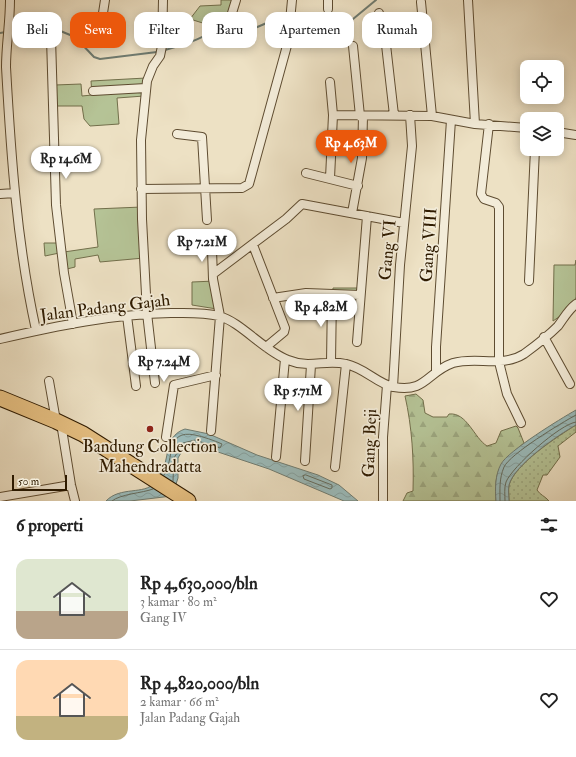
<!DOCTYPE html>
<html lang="id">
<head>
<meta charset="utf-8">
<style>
  :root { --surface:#fff; --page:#f2f2f2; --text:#222; --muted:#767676; --line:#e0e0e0; --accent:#ea580c }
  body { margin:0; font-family:"IM FELL Double Pica",serif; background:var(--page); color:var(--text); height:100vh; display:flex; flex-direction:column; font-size:15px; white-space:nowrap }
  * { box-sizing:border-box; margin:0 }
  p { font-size:13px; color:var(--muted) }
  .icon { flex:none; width:22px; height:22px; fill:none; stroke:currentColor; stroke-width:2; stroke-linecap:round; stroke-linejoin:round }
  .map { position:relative; height:501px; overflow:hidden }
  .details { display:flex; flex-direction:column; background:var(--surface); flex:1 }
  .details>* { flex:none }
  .hud { position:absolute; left:12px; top:12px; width:552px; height:36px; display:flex; gap:8px }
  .fabs { position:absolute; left:520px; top:60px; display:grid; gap:8px }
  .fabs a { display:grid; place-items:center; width:44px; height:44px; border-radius:8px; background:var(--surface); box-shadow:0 2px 10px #0003; font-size:20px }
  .scale { position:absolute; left:12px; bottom:10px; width:55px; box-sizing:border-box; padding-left:4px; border:2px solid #2f1b00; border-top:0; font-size:11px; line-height:14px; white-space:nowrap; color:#2f1b00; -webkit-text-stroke:3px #f3ecd9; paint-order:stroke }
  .price { position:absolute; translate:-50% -34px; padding:0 9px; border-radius:14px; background:#fff; color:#222; font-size:13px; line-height:26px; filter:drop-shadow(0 1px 2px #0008) }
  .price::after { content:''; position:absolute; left:50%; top:24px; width:12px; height:9px; margin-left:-6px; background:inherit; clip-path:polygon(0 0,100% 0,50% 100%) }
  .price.on { background:var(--accent); color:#fff }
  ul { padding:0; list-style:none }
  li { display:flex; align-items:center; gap:12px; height:100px; padding:0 16px }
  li+li { border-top:1px solid var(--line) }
  li span { display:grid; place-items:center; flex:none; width:112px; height:80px; border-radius:12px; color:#555 }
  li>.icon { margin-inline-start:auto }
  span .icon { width:48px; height:48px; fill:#fffc; stroke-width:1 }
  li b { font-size:17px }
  h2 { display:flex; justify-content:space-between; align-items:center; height:48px; padding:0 16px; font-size:17px }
  .tag { padding:0 14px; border-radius:12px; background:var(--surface); box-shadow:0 2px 10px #0003; font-size:14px; line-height:36px }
  .tag.on { background:var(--accent); color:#fff }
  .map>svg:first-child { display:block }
</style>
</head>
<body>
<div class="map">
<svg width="576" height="501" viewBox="0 0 576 501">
  <defs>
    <pattern id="forest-firs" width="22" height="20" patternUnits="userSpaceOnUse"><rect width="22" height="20" fill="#b5c396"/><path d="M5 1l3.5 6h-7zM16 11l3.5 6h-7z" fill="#9ca780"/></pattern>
    <pattern id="park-dots" width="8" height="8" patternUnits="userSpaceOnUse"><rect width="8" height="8" fill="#b5c396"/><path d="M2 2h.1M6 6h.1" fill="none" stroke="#9ca780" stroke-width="1.8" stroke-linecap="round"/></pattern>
    <pattern id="water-waves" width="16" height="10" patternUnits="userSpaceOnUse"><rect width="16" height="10" fill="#9bbcbc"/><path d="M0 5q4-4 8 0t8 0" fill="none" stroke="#86a1a0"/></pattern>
  </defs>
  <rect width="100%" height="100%" fill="#ede1c4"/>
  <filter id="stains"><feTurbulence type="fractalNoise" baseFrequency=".005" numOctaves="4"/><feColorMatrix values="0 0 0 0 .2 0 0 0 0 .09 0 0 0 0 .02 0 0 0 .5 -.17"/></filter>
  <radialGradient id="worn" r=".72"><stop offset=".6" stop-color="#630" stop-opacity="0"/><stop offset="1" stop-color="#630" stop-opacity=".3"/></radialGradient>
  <path fill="#b5c396" stroke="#726f4b" d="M221 0H234L229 22 212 17 209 25 190 19 200 6 221 5Z
    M146 78 144 96 117 98 119 124 90 126 84 119 82 106H57L55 85 81 84 82 96 92 95 91 81Z
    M142 207 144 258 100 262 98 255 75 259V267L67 269 64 252 45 256 44 243H63L64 252 98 247 94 209Z
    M576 260V297L572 308 553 321 554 265H575Z
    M215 281 223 310 192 305V282Z
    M333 288H361L360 304 332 305Z"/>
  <path fill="url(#forest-firs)" stroke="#726f4b" d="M416 394 423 400 425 413 433 417H447L449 414C467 412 474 438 487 446L496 443 501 431 516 426 518 428 524 443C500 463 494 468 496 501H403L407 493 413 491C414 459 412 427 405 396Z"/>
  <path fill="url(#park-dots)" stroke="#726f4b" d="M576 425V432L558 446 560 457 547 475H543L537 490C540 495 545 496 549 501H509C509 496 508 490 509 485 515 464 558 436 576 425Z"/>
  <path fill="url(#water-waves)" stroke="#707c71" d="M576 410V425C558 435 514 465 509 485 508 490 509 496 509 501H496C495 489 495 475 501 464 508 451 560 419 576 410Z
    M185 429 209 434 257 455 318 475 339 485 358 501H344L269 469 194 444 185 446 178 458V478L172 496 130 501H106C120 486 145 495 154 483 158 478 162 472 164 467 169 451 167 435 185 429Z"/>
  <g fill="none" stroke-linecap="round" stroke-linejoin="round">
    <path stroke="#656c5e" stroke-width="1" d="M164 475C175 459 165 429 195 435 204 437 213 440 222 444L220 448 195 440 183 443 174 458 173 481
      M306 475 332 485V488L330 489 304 479 303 476Z
      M112 501C120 494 143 493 153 489
      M500 501C500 489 499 479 504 467 510 454 561 423 576 415
      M505 501C505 495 504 488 506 482 512 467 560 424 576 422"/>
    <path stroke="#707c71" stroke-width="2" d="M231 21 255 28 269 22 279 33 286 34
      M10 32 45 26 58 30 75 37 94 57 100 59 157 52
      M0 33 6 32
      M292 36 299 37 347 24 376 0
      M165 50C187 44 208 37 226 22"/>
    <g stroke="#5e4c31" stroke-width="10">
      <path id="street" d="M10 0C10 23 6 45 6 67 11 156 17 244 36 330
        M468 0 475 124
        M421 2 432 116
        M328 9V0
        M103 13 105 0
        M379 13 385 36 394 115
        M228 26 236 0
        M51 38 56 205 64 273 73 324
        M353 46 360 116
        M330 82 333 115 330 178
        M93 91 146 88
        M333 115 432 116 475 124 527 128
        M489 124 481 194 484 199 496 203 499 207V362L507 394 521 423
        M557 132 576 135
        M177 134 202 137 207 220
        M306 173 358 186
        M141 189 242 188 249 184 288 42 292 0
        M0 194 15 193
        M352 213 362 158 363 116
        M253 245 285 328 284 332 266 347
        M213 274 286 219 302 204 404 223
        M529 281 535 149
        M273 298 306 293 360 295
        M127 316 136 386
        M544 337 570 384
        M0 339C56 326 114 314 171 313 187 313 203 312 219 316 241 322 264 351 288 360 310 369 325 359 346 364 365 368 379 385 394 387 426 393 427 372 453 363 476 356 502 368 524 354 535 346 548 336 558 326 564 318 568 310 576 304
        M357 342 367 216
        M331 362 332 295
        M436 372V347L451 120
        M49 381 56 421
        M155 383 147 313 142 219 141 140 147 81 153 66 160 56 162 46 163 0
        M393 387 400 265 412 146 410 115
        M61 423 71 485 75 501
        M211 431 220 316 213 279 212 250
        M166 437 174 385 216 375
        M276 457 285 359
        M305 461 311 365
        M335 467 346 364
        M0 497 71 485
        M383 501V437L387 385"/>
    </g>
    <g stroke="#2f1b00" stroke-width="17">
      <path id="highway" d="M0 398 56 421 83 434 188 501"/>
    </g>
    <use href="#street" stroke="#f3ecd9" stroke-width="8"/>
    <use href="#highway" stroke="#e6c082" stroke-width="15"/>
  </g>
  <circle fill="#8f2418" stroke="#f3ecd9" stroke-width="1.5" cx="150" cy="429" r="4"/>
  <g text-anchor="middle" stroke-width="3.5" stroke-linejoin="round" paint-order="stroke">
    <g font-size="17" fill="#2f1b00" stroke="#f3ecd9">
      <text transform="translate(428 245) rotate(-86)" y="6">Gang VIII</text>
      <text transform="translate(387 250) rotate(-85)" y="6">Gang VI</text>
      <text transform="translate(105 307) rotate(-7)" y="6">Jalan Padang Gajah</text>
      <text transform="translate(369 443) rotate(-88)" y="6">Gang Beji</text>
    </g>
    <g font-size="17" fill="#2f1b00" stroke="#f3ecd9">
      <text x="150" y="452">Bandung Collection<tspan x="150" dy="20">Mahendradatta</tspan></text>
    </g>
  </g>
  <rect width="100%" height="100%" filter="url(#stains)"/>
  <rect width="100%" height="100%" fill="url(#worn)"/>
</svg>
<div class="fabs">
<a><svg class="icon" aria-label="locate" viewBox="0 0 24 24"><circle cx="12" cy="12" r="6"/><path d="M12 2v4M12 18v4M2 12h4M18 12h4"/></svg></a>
<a><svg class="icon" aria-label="layers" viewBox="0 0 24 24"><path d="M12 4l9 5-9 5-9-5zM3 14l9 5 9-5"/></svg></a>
</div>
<div class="scale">50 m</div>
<b class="price on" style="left:351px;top:164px">Rp 4.63M</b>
<b class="price" style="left:66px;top:180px">Rp 14.6M</b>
<b class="price" style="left:202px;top:263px">Rp 7.21M</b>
<b class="price" style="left:321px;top:328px">Rp 4.82M</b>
<b class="price" style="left:164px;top:383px">Rp 7.24M</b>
<b class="price" style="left:298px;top:412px">Rp 5.71M</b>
<div class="hud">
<a class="tag">Beli</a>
<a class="tag on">Sewa</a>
<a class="tag">Filter</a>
<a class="tag">Baru</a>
<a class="tag">Apartemen</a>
<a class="tag">Rumah</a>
</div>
</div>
<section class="details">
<h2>6 properti<svg class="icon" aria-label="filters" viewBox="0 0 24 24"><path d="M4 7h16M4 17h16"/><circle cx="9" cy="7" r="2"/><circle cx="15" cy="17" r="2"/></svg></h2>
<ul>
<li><span style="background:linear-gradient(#dfe7d0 65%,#b9a48a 0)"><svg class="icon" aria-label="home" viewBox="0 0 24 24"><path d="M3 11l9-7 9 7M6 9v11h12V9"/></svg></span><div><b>Rp 4,630,000/bln</b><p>3 kamar · 80 m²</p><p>Gang IV</p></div><svg class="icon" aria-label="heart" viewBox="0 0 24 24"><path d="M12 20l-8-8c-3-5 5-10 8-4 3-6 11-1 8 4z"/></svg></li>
<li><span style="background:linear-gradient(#ffd9b3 70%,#c2b280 0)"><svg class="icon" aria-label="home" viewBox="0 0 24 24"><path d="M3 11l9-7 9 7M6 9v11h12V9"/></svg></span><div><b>Rp 4,820,000/bln</b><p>2 kamar · 66 m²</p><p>Jalan Padang Gajah</p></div><svg class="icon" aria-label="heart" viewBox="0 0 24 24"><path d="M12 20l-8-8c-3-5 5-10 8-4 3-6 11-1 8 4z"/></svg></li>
</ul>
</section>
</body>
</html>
